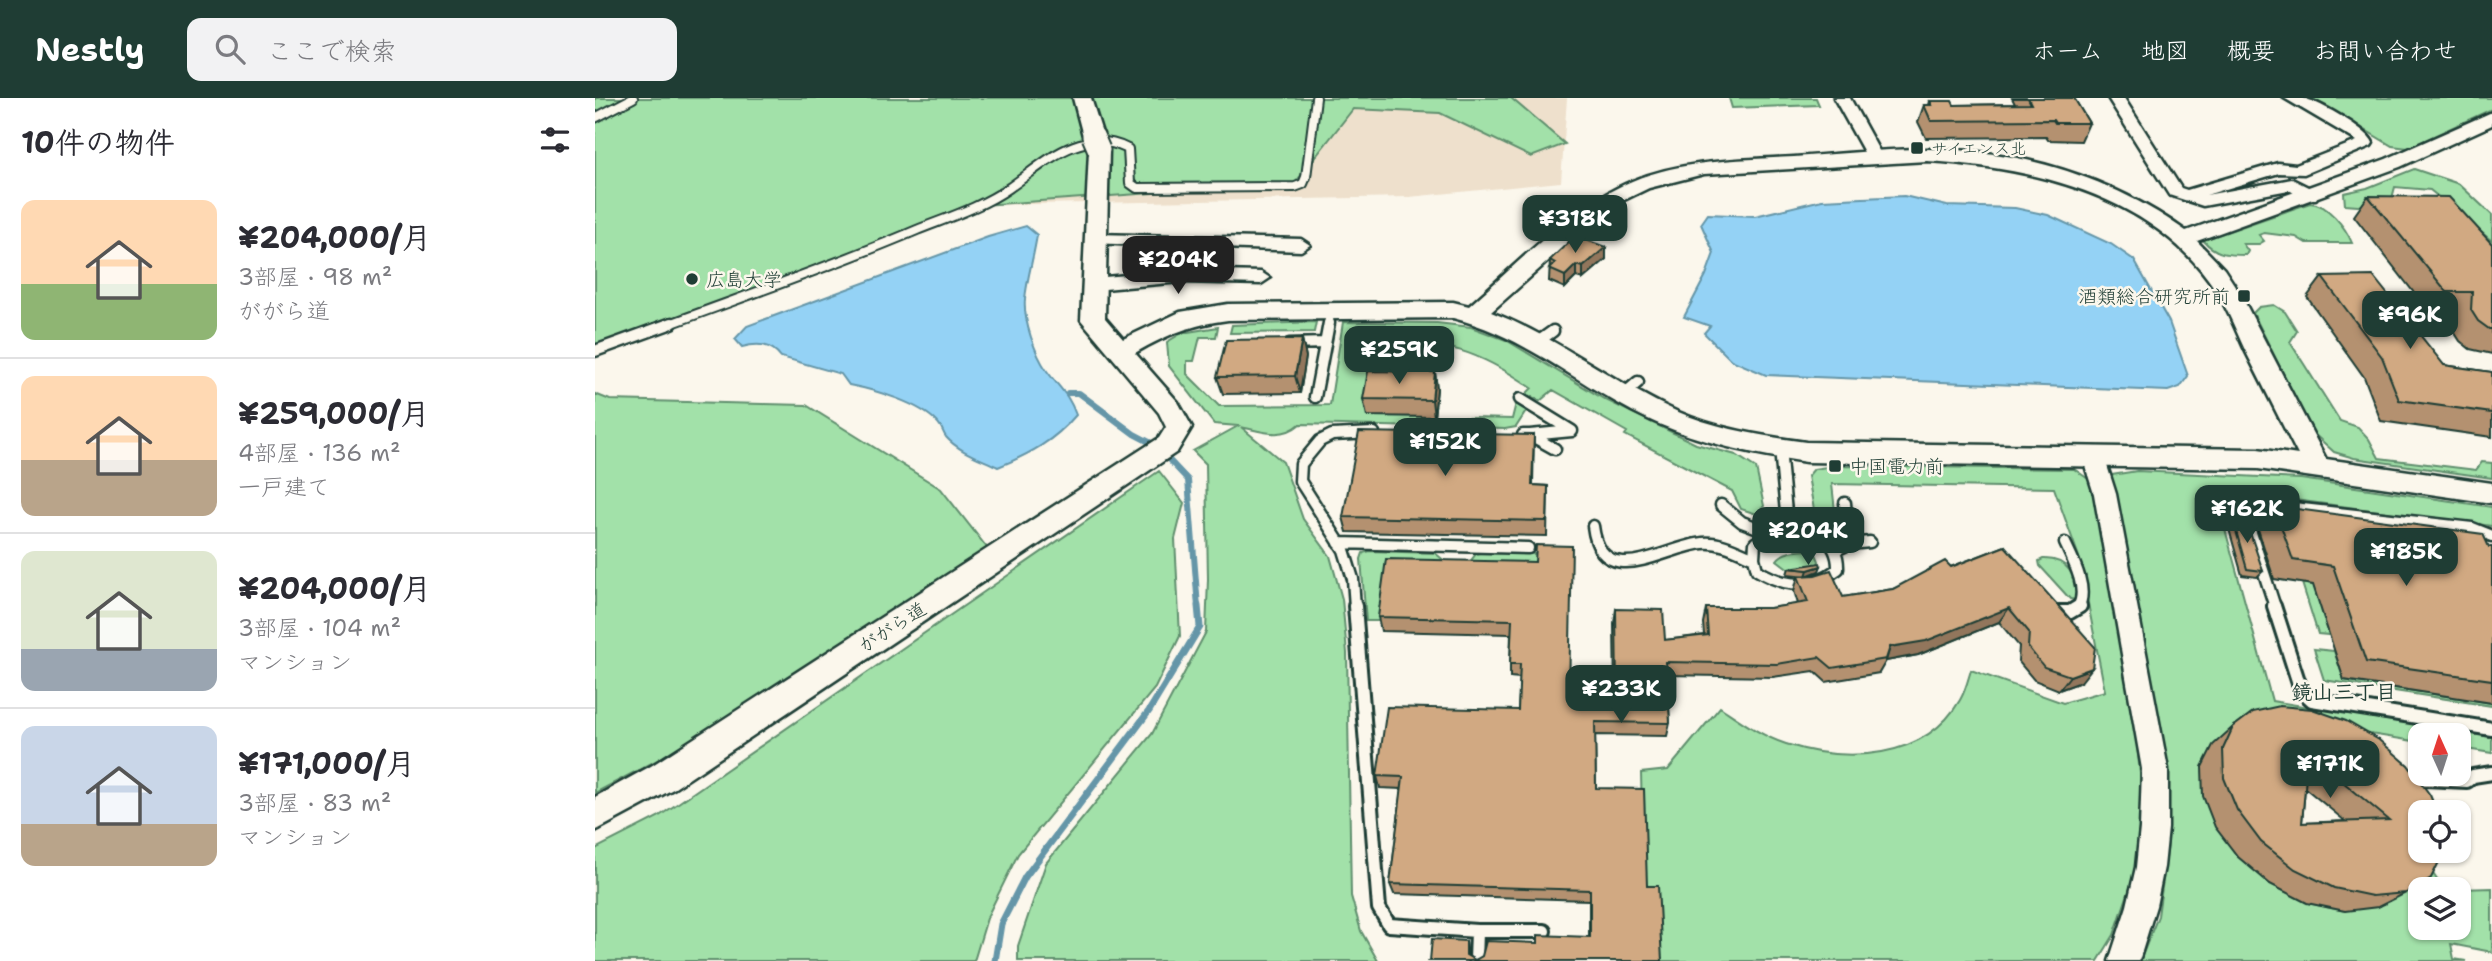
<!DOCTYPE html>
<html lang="ja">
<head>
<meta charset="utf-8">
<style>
  :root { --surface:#fff; --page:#f2f2f3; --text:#2b2b33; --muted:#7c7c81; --line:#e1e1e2; --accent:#1f3d34 }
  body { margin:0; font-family:"Shantell Sans","Klee One",sans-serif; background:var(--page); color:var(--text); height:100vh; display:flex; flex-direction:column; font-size:26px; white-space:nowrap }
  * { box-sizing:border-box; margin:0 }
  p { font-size:23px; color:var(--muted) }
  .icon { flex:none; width:38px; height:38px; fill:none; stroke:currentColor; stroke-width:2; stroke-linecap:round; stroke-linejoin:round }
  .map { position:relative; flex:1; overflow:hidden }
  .side { display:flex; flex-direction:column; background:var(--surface); width:595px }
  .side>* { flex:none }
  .needle { width:46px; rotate:357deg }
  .tools { position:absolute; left:1813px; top:625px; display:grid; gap:14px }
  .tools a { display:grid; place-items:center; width:63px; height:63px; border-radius:14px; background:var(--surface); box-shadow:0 2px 5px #0004; font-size:35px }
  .price { position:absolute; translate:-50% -60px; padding:0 16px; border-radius:14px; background:var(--accent); color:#fff; font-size:23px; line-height:46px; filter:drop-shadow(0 2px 4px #0008) }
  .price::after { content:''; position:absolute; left:50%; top:42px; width:21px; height:16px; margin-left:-10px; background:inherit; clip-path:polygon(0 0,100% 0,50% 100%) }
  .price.active { background:#222; color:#fff }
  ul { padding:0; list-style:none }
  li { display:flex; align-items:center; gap:21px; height:175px; padding:0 21px }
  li+li { border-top:2px solid var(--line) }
  li span { display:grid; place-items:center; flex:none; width:196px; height:140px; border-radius:14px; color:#555 }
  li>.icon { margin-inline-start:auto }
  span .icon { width:84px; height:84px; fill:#fffc; stroke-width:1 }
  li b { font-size:30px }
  h2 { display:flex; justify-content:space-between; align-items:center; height:84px; padding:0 21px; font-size:30px }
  header { display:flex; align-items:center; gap:42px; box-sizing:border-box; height:98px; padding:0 35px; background:var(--accent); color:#fff }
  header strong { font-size:33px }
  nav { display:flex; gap:38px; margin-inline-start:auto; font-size:24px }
  .search { width:490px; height:63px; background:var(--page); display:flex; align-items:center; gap:18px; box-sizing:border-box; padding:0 24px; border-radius:14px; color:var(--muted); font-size:26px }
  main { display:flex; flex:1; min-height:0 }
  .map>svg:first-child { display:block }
</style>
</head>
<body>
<header>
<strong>Nestly</strong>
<div class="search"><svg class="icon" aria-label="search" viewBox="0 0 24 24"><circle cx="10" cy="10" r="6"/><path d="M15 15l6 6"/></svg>ここで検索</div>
<nav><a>ホーム</a><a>地図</a><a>概要</a><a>お問い合わせ</a></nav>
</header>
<main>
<section class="side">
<h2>10件の物件<svg class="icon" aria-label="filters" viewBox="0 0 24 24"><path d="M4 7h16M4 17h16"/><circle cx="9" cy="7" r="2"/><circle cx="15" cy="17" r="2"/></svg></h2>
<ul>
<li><span style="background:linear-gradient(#ffd9b3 60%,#8fb573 0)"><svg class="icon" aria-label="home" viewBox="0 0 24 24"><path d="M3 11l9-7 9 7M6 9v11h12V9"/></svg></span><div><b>¥204,000/月</b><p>3部屋 · 98 m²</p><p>ががら道</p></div></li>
<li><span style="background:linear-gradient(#ffd9b3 60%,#b9a48a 0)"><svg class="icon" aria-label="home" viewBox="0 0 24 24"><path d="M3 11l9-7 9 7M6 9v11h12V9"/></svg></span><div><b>¥259,000/月</b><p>4部屋 · 136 m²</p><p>一戸建て</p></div></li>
<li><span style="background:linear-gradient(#dfe7d0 70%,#9aa5b1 0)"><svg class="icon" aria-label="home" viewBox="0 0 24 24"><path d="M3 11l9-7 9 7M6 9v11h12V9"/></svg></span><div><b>¥204,000/月</b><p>3部屋 · 104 m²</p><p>マンション</p></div></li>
<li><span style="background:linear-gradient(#c9d6e8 70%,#b9a48a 0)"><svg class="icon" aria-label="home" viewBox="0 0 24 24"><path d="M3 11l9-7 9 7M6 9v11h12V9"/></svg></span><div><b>¥171,000/月</b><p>3部屋 · 83 m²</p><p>マンション</p></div></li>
</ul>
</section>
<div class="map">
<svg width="1897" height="863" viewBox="0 0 1897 863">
  <rect width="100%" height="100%" fill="#fbf7ec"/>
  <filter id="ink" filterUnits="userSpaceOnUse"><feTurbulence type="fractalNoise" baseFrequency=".0143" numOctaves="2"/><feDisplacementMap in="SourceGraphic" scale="14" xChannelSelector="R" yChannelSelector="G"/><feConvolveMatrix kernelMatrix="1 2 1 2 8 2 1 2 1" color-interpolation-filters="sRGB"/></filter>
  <g filter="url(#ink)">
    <path fill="#eee0cc" d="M0 0H972L966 84 814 99 387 107Z"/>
    <path fill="#a2e1a9" stroke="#608f6e" stroke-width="2" d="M0 0H916L970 46 936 59 845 15 758 11 700 85 387 107 0 256Z
      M1134 0H1221L1224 7 1137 10Z
      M1717 0H1897V11L1813 50 1797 48Z
      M1819 71 1864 86 1897 117V143L1835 92 1800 89 1796 104 1763 108 1750 107 1749 95 1772 90Z
      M1715 105C1732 105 1751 130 1757 145H1711L1701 139 1669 135 1664 137 1669 143 1664 146H1648L1653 153 1651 157C1632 157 1621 157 1608 142Z
      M1679 207 1690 214 1702 233 1695 244 1745 323 1763 329 1774 341 1784 360 1881 372 1887 364 1897 365V380L1759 360 1739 354 1718 335 1658 215 1664 209Z
      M721 224 719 234 635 235 637 227Z
      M748 224 842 225 876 229 911 242 1009 301 1101 346 1141 357 1161 370 1169 408 1162 416 1146 411 1137 393 1030 337 1032 334 958 292 945 303 931 296 937 290C881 251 851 244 783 244L777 290 839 319 917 321 921 305 932 312 921 329 910 331 705 326C687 342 666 333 646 329L688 364 708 421 735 458 747 501 752 555 756 798 766 833 783 863H423V848L451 765 557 636 611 534 613 481 611 366 598 353 643 328 619 326 574 268 572 244 587 235 623 229 621 239H605L599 263H592V276L624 308 735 307Z
      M0 296 15 302 211 307 346 391 393 451 106 639 0 695Z
      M1238 368 1479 371 1496 383 1542 647 1548 704 1539 778 1519 837 1503 863H1063L1049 799 1046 675 1073 672 1125 609C1146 623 1166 638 1191 646 1250 665 1330 663 1365 602 1370 594 1373 582 1376 572L1468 605 1510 593 1484 459 1459 390 1237 386 1240 413 1235 417H1225L1219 412 1213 378 1219 371Z
      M564 373 589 405 580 441 585 538 560 590 423 756 393 817 379 863H0V751L63 719Z
      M1542 373 1706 381 1897 409V428L1654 396 1621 398 1677 603 1897 639V655L1864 650V637H1825V644L1726 628 1675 786 1713 805 1750 813 1822 751 1848 791H1825V830H1864V791L1897 790V854L1856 846 1859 861 1871 863H1545L1563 818 1573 746 1571 672 1515 382 1517 377Z
      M1213 452 1221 456 1224 463 1222 468 1195 472 1182 462C1188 453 1202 453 1213 452Z
      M775 453 840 455 851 464 787 523H771L766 461 768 455Z
      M890 454 941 456V470L874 465 881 456Z
      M1448 461C1473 460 1482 478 1482 502L1475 501 1445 468 1444 463Z
      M1707 485 1821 502 1727 514 1734 537 1723 536Z
      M1719 551 1739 553 1749 582 1897 605V608L1729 582Z"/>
    <path fill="#94d2f5" stroke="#6596a8" stroke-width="2" d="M1309 98 1352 108 1420 110 1453 117 1516 146 1539 162 1574 224 1593 278 1585 289 1573 293 1171 277 1136 262 1109 235 1115 228 1089 219 1111 177 1119 155 1106 126 1113 116 1160 118 1227 102Z
      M431 128 442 137C439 158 432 180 430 201 428 222 440 256 452 273 465 291 473 295 481 317 459 343 435 356 403 369 387 361 364 354 351 339 348 335 347 329 343 325 325 305 280 292 254 287L246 276 186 259C176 245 162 245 147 249L140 241 152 228 393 139Z"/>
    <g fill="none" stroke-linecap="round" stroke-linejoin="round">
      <path stroke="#6596a8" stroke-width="6" d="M473 295H484L539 336 560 347 593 382 603 509"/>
      <path stroke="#6596a8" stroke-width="7" d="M400 863 406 826 430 779 554 613 605 529 603 508"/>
      <g stroke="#1f3d34" stroke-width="12">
        <path id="service-far2" d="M0 20 38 0
          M72 227C156 196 240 167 322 132 352 120 387 109 414 90 449 66 485 27 533 51L535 85 542 90 700 89 708 86 711 79 721 0
          M733 227 736 212"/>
      </g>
      <g stroke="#1f3d34" stroke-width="15">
        <path id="service-far1" d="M944 243 958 233
          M694 246 730 245
          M0 253 77 225
          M1029 296 1043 284
          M720 299 734 225
          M925 301 977 333
          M928 337H935L960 351
          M935 337 977 333
          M1185 351 1192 425
          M1126 407 1147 424 1174 434
          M1192 425C1218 432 1244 439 1243 471 1215 491 1191 490 1162 472L1159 460 1160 445Z
          M998 428C1006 495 1069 449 1108 445 1125 443 1143 453 1159 460
          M1229 439 1245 436 1252 428 1250 405
          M744 445 933 450
          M1470 445C1478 462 1494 492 1483 509
          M1241 452 1254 446 1275 444
          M760 509 758 481 749 452 705 383 706 366 725 343 737 337 779 335
          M1680 509 1646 404 1877 430 1897 438"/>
      </g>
      <g stroke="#1f3d34" stroke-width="18">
        <path id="service" d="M760 508 784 810 794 827 882 833H949
          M1679 508 1706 592 1717 602 1897 631
          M1458 514H1475L1485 508
          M1811 680 1872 683 1878 678 1897 675
          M881 863 882 833"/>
      </g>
      <g stroke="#1f3d34" stroke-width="5">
        <path id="minor" d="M1239 0H1255L1288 60 1286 63H1274Z
          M1513 0H1529L1586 90 1592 92 1683 65 1701 67 1762 43 1689 0C1695 0 1701 0 1707 0 1721 2 1775 32 1778 45L1776 48 1709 76 1684 75 1611 97 1697 81 1721 93 1723 97 1721 101H1709L1694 92 1608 108 1574 97Z
          M501 136 706 141 715 147 706 153 495 145 492 141 495 137Z
          M586 172 666 174 675 180 666 186 586 184 499 192 490 186 499 180Z
          M1498 350 1506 352 1509 358 1521 396 1573 671V730L1569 769 1561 808 1544 863H1514L1532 808 1541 769 1545 730 1547 671 1499 396 1487 358 1490 352Z"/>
      </g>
      <g stroke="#1f3d34" stroke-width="5">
        <path id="tertiary" d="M478 0H496L508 38 505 42 498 44 488 38Z
          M1897 14V27L1805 69 1602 143 1629 171 1646 197 1731 361 1897 385V405L1663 371 1211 364C1150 355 1092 342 1037 313 977 281 926 237 858 220L633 222C596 227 573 236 540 255L583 304 597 329 582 354 80 690 0 733V699L56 668 564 340 571 329 564 315 486 222 494 52 497 48H511L514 52 510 220 528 241 585 214 633 206 858 204 874 208C925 164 975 109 1037 83 1088 62 1145 62 1199 59 1243 56 1288 51 1332 51 1424 51 1516 79 1591 133L1791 61ZM1332 63C1433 69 1549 94 1613 181 1629 202 1639 228 1650 252 1668 287 1685 322 1703 357L1663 351 1211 344C1167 338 1122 331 1081 313 1017 284 962 239 896 214L996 125 1025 104 1054 90 1109 76Z"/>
      </g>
      <use href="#service-far2" stroke="#fbf7ec" stroke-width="8"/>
      <use href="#service-far1" stroke="#fbf7ec" stroke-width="10"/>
      <use href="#service" stroke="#fbf7ec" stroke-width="12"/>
      <use href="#minor" fill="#fbf7ec" fill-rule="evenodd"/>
      <use href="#tertiary" fill="#fbf7ec" fill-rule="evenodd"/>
      <g stroke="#1f3d34" stroke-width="25" stroke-linecap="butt">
        <path id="tertiary-bridge" d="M498 38 504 52"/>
      </g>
      <use href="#tertiary-bridge" stroke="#fbf7ec" stroke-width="21"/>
    </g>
    <path fill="#b49170" stroke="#1f3d34" stroke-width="2" fill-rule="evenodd" d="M1417 0H1479L1494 25 1486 43 1453 42 1451 39 1331 40 1323 24 1329 7H1334L1335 3 1359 7 1420 6Z
      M1773 98 1897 146V256L1875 251 1865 243 1858 232 1860 214H1834L1759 118Z
      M1011 149V161L988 181 981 179 970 190 954 183 955 162Z
      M1727 179 1849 267 1897 274V339L1786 323 1769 279 1712 199Z
      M707 241 711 259 705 295 628 296 622 279Z
      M840 274 842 291 839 319 772 318 768 301Z
      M939 337 938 387 953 388 952 438 752 434 748 419Z
      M1679 408 1897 449V605L1749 582 1718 487 1679 481 1662 428Z
      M1637 419 1668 473 1662 479 1647 477 1632 424Z
      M1410 448 1486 584 1464 592 1439 582 1423 563 1424 548 1404 524 1323 557 1291 563 1284 575 1231 584 1219 573 1178 579 1072 577 1075 625 1072 638 1000 637 1001 690 1052 788 1067 863H835L871 843 873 858 880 862 943 845 994 839V802L799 796 795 786 807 691 785 690 782 678 923 612 925 580 915 579V566L916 536 786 533 783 519 940 464 974 595 1020 596 1019 525 1021 511 1070 542 1109 537 1108 525 1111 510H1175L1203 506 1199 493 1203 478 1248 499 1298 491Z
      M1194 470 1224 473 1211 478 1192 476Z
      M1638 629 1784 642 1811 795 1783 809 1750 813 1712 805 1675 786 1643 759 1620 729 1608 698 1607 669 1618 647ZM1710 690 1750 723 1707 725Z"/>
    <path fill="#92765b" stroke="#1f3d34" stroke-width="2" d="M1011 149V161L988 181V169Z
      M981 167V179L970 190V178Z
      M707 241 711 259 705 295 700 278Z
      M840 274 842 291 839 319 837 302Z
      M1226 468 1224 473 1211 478 1213 472Z
      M1414 510 1404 524 1323 557 1291 563 1295 549Z
      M1497 570 1486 584 1464 592 1475 578Z"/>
    <path fill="#d1a982" stroke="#1f3d34" stroke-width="2" fill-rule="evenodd" d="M1433 0H1479L1494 25H1460L1458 22 1336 23 1329 7H1337L1335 3H1357L1359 7 1436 6Z
      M1773 98 1854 99 1897 146V231H1894L1883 223 1876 212 1877 194H1852Z
      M980 138 1011 149 988 169 981 167 970 178 954 171 960 165 955 162Z
      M1778 178 1849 267 1897 274V315L1804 302 1787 259 1727 179Z
      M707 241 700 278 622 279 631 242Z
      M773 273 840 274 837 302 768 301Z
      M764 334 939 337 937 387 953 388 952 423 748 419Z
      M1679 408 1888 436 1894 449H1897V582L1771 564 1738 468 1698 462Z
      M1637 419 1650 420 1668 473 1652 471Z
      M941 447 977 448 974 595 1022 596 1021 511 1068 512 1070 542 1113 537 1111 510H1175L1213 504 1203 478 1220 477 1236 472 1248 499 1298 491 1350 463 1356 469 1410 448 1500 549 1497 570 1475 578 1449 569 1433 549 1434 534 1414 510 1331 543 1295 549 1291 561 1237 570 1224 559 1182 566 1071 564 1075 625 1000 624 1001 690 1049 691 1052 788H1063L1067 863H835L837 841 871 843V857L880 862 887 858 891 843 943 845V837L995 839V792L795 786 808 679 782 678 792 609 923 612 925 566H915L917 522 783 519 791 461 940 464Z
      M1225 465 1226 468 1213 472 1194 470Z
      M1685 608 1717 611 1751 623 1784 642 1813 667 1835 697 1842 714H1825V752H1847L1848 756 1836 780 1811 795 1777 798 1739 790 1700 771 1666 744 1642 712 1629 680 1628 651 1638 629 1658 614ZM1713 655 1794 722 1707 725Z"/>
  </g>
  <g fill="#1f3d34" stroke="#fbf7ec" stroke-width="2.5">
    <rect x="1315" y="43" width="14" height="14" rx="3.5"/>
    <circle cx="97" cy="181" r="7"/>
    <rect x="1642" y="191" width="14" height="14" rx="3.5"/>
    <rect x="1233" y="361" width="14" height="14" rx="3.5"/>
  </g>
  <g text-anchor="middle" stroke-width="5" stroke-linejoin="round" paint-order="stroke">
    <g font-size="16" fill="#1f3d34" stroke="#fbf7ec" text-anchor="start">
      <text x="1336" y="56">サイエンス北</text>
    </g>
    <g font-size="19" fill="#1f3d34" stroke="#fbf7ec" text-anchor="start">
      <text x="111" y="188">広島大学</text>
      <text x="1635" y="205" text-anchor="end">酒類総合研究所前</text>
      <text x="1254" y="375">中国電力前</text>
    </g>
    <g font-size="19" fill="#1f3d34" stroke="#fbf7ec">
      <text transform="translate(297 529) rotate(-33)" y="7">ががら道</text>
    </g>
    <g font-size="21" font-weight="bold" fill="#1f3d34" stroke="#fbf7ec">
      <text x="1749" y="601">鏡山三丁目</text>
    </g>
  </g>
</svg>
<div class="tools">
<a><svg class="needle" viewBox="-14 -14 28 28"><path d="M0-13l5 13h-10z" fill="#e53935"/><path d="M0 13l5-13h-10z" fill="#7c7c81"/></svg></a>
<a><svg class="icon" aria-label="locate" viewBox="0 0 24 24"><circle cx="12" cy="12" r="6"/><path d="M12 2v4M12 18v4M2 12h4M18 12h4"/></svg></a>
<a><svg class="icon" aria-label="layers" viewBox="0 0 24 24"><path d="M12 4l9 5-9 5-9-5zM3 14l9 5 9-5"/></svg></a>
</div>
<b class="price" style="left:980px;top:157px">¥318K</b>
<b class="price active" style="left:583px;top:198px">¥204K</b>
<b class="price" style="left:1815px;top:253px">¥96K</b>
<b class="price" style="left:804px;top:288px">¥259K</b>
<b class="price" style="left:850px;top:380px">¥152K</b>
<b class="price" style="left:1652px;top:447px">¥162K</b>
<b class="price" style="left:1213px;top:469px">¥204K</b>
<b class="price" style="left:1811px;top:490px">¥185K</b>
<b class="price" style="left:1026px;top:627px">¥233K</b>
<b class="price" style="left:1735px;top:702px">¥171K</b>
</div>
</main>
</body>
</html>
